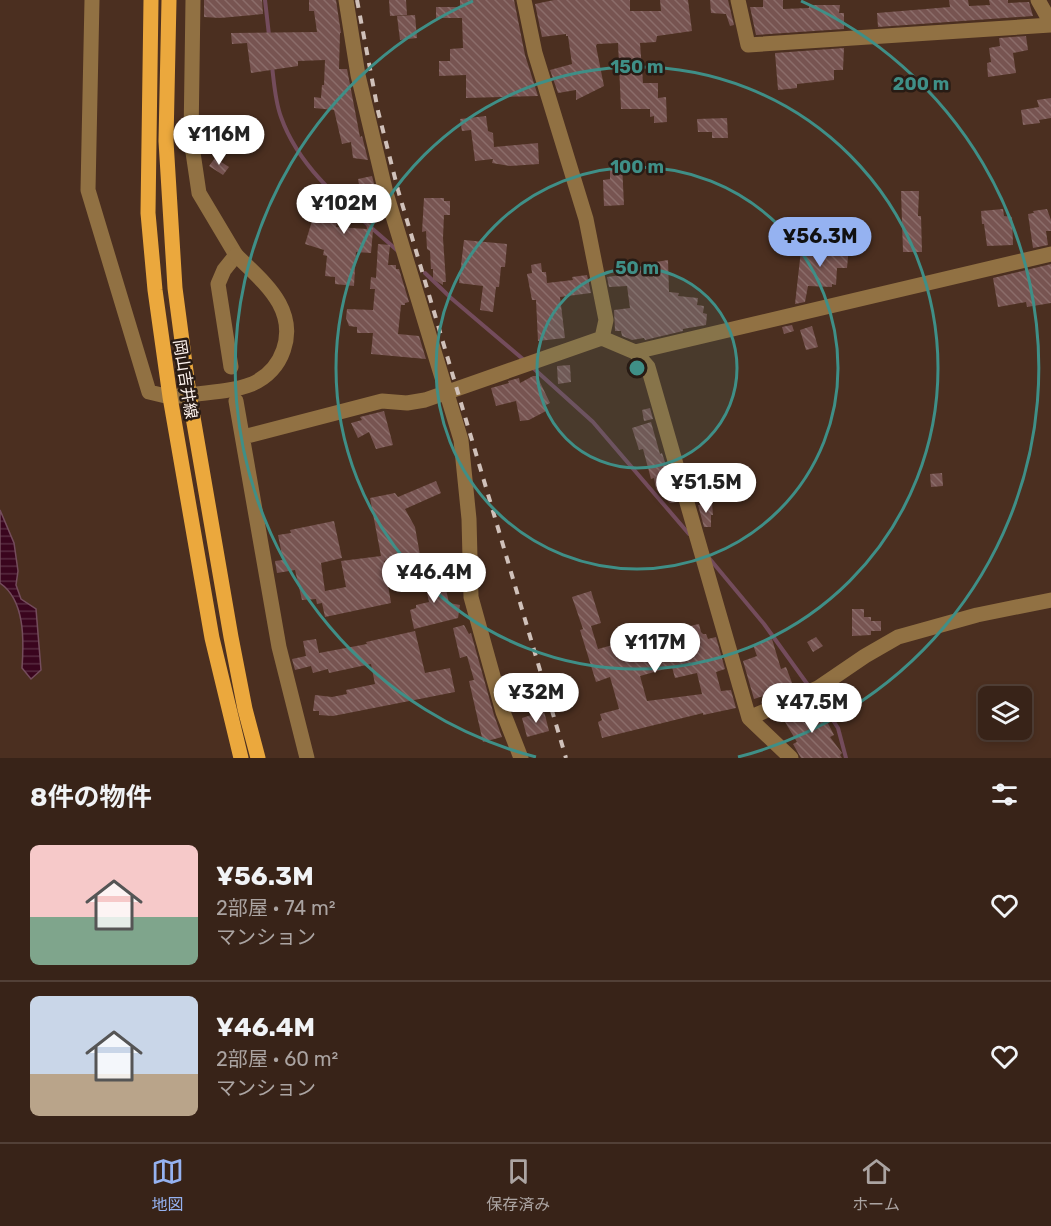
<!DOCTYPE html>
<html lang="ja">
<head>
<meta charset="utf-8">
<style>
  :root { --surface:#382318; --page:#432f25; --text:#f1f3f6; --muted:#aba4a2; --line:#524037; --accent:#95b2f1 }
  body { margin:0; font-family:Rubik,"Noto Sans JP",sans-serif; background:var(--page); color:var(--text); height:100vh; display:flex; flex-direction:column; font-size:22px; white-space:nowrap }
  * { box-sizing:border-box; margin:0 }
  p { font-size:20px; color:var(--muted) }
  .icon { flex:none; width:33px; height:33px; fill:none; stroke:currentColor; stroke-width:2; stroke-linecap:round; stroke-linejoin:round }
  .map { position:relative; height:758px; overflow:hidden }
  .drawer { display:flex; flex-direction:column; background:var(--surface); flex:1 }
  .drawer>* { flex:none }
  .buttons { position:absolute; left:978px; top:686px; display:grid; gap:12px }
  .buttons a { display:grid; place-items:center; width:54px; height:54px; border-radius:9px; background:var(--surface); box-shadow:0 3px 9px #0003,0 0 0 2px var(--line); font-size:30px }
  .price { position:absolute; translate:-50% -51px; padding:0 14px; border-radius:21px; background:#fff; color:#222; font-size:20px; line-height:39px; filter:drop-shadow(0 2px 3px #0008) }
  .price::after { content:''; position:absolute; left:50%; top:36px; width:18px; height:14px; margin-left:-9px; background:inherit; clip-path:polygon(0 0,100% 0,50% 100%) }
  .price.selected { background:var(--accent); color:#111 }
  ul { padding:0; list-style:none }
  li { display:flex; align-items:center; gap:18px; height:150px; padding:0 30px }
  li+li { border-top:2px solid var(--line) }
  li span { display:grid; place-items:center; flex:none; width:168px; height:120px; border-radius:9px; color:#555 }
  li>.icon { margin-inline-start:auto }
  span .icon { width:72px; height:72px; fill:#fffc; stroke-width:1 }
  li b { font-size:26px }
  h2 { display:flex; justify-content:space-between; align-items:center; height:72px; padding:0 30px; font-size:26px }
  .dock { display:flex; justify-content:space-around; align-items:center; height:84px; border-top:2px solid var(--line); background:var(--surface); font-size:16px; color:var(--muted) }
  .dock a { display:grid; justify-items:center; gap:3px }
  .dock .selected { color:var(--accent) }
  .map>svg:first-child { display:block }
</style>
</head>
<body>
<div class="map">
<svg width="1051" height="758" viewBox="0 0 1051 758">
  <defs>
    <pattern id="water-rules" width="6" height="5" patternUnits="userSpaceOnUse" patternTransform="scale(1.5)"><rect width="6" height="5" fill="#3a051e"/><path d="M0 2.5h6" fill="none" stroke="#572a3f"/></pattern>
    <pattern id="building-back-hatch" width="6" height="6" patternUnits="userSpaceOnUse" patternTransform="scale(1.5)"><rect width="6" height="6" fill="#775451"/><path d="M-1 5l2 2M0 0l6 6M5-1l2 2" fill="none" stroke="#8b6d6a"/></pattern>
  </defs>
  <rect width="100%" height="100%" fill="#4b2f20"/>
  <path fill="url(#water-rules)" stroke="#744c5c" stroke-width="1.5" d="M0 510 14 543 18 571 16 585 21 599 36 609 41 670 31 679 22 668C24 640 25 600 0 583Z"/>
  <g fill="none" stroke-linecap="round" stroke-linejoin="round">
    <path stroke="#744c5c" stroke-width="4" d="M265 0 269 35
      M272 66C274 82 275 101 281 117 301 174 355 212 399 252
      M425 273 451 298 524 360
      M532 367 593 422 689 534
      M709 558 764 624 808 685
      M817 696 838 728 846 758"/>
  </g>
  <path fill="url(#building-back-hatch)" fill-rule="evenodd" d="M204 0H262L263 14 220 18 204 17Z
    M309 0H336L341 33H340L339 69H347L360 137 362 136 368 160 353 158 351 142 342 144 334 110 314 108V97L321 98 322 85H324L325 60 298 61V66L251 73 247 43 232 44 231 33 317 32 314 11H309Z
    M389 0H406L407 15 390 16Z
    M460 0H514L525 55 538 96 466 98V75L439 76V61H450V49L463 48 462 18H436V7H460Z
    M554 0H630V11H661L660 0H688L692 31 657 36 656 42 640 43 643 83H658V98L666 97 667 122 654 123V116L650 117V109H621L618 43 597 44 596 46 604 86 576 100V90L558 93 550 70 572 64 568 36H566V34L542 37 535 4Z
    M710 0H728L734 25 730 26 726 14 711 13Z
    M763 0H783V9L809 8V5H840L839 13H844V29L756 35 750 7H763Z
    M949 0H968L969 6 990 5 989 0H1008V3L1029 2 1033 16 878 27 877 13 950 7Z
    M415 15 417 38 400 40 397 16Z
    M1026 36 1028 50 1013 53 1016 73 988 77 987 63 991 62 989 48 1000 46 999 38Z
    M844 48 843 70H834V80L797 84V88L778 90 775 53Z
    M1051 98V118L1039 120 1040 123 1023 125 1021 110 1039 107 1037 100Z
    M486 116 488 131 493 133 494 147 538 143 539 164 510 166 492 163 493 159 475 161 471 130 462 131 460 119Z
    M727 118 728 138H712V132H698L697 119Z
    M215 158 229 167 223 175 209 166Z
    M622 164 624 205 604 206 603 180 610 179V165Z
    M372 176 383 217 374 219 371 253 356 252 354 286 335 284V277L325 276 327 256 323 255 324 250 305 244 315 211 318 212 321 199 339 203 335 212 339 213 336 227 367 229 358 179Z
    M901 191H919L918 216H921L922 252H903Z
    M424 198H444V201H450V215H444L443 238 446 282H443V285L433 279V269H431L430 251 427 249 426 231 422 232Z
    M1003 209 1004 216 1012 217 1013 245 987 246 984 224H982L981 211Z
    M1047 209 1051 220V231H1046L1048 245 1033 248 1028 214 1034 213 1033 211Z
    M464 240 507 244 505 267H501L499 287H496L493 312 480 310 483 286 459 283Z
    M822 243 849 246 847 268H837L836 285 832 284V287L808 286 805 302 795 304 801 250 822 253Z
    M378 244 390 245 388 265H396V269H399L409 302 405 303V305H401L398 334 419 336 426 359 371 354 373 333H357V327L349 326 346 318 347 309 373 310 375 289H370L371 277 376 278Z
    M668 260 669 292 679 293 678 296 698 298 697 305 704 306 703 313 707 314 706 325 683 329V331L645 340 644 338 632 340 622 336 621 331H615L614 310 630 308 627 286 609 287 607 277 621 275 620 269 656 264V262Z
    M541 263 542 272H546L547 283 573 280 572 277 587 275 591 293 560 297 565 338 538 341 536 300H532L527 274 532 273 531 265Z
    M1051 264V303L1027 307 1026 302 998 307 993 278Z
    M792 325 794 331 784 334 782 327Z
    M812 326 818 347 806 350 800 330Z
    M570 365 571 382 558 384 557 366Z
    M533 376H537L550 403 544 406 546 411 529 420 520 421 516 401 496 406 491 388 509 383 508 381 519 378 520 383Z
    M650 408 653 419 644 421 642 410Z
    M384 411 393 445 376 449 369 432 358 438 351 423 362 420 360 417Z
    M651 422 660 454 662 453 664 459 677 502 670 503 656 489 654 478 651 479 643 449 639 450 632 428Z
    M942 473 943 486 931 487 930 474Z
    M436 481 441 493 405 509 415 527 420 555 384 561 391 603 325 617 322 603 317 604 316 599 302 600 295 570 277 573 275 561 283 560 278 535 291 533 290 530 334 521 342 558 321 563 325 591 346 587 341 561 381 556 370 498 395 493 398 497Z
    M712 503 713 515H711V527H704L698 505Z
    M437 572 439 581 444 580 449 603 460 605 458 618 414 629 410 610 416 608V605L429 602 423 574Z
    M591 591 601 623 591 626 598 649 653 634 699 624 701 632 703 634H706L708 639 716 637 725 669 716 672 721 691 731 690 736 708 703 715V713L602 738 598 722 602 720 600 714 619 709 610 677 596 682 580 630 586 628 583 629 572 597ZM672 667 675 678 697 673 702 694 647 701 640 676Z
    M852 609H864V617H871V621H881V631H871V635L852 636Z
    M464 625 469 634 471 633 494 715 502 737 483 742 469 681 474 680 467 656 460 658 453 628Z
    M415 631 425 673 450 668 455 692 333 716 319 715V711H313L315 695 332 697 347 694 346 690 375 684 371 664 329 673 328 669 313 673 311 666 295 670 292 659 306 656 303 641 316 639 319 653 367 644 366 642Z
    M816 637 823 646 813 652 807 642Z
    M772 639 781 669 786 667 794 688 775 696 773 693 754 699 743 661 757 656 753 645Z
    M817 702 834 735 830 737 842 753 840 755 842 758H801L793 744 797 742 782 717 795 710 797 713Z
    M544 711 549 731 527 737 522 718Z"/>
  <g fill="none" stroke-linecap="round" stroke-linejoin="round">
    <path stroke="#917143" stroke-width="15" d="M92 0 88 190 149 392 170 397
      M193 0 191 139 199 193 236 255 224 270 218 284 231 367
      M346 0 358 75 386 193 461 440 469 519 471 597 503 712 521 758
      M524 0 535 53 586 219 606 320 602 338
      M738 0 748 45 1051 25
      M1038 0 1051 23
      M635 352 1051 254
      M236 401 279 647 307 758
      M243 437 382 401 407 403 425 400 602 338 635 352 648 367 749 718 791 758
      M749 718 818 688 865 656 898 637 977 615 1051 600"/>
    <path stroke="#917143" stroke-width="15" d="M170 397C195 393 229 393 252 384 283 370 296 334 279 303 269 285 251 270 236 255"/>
    <path stroke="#eba83d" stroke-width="15" d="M151 0 148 213 155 290 170 397 212 638 241 758
      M169 0 166 141 175 288 189 394 231 637 245 709 258 758"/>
    <path stroke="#d0c1ba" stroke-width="4" stroke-dasharray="8 8" stroke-linecap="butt" d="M357 0 378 111 398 190 566 758"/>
  </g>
  <circle cx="637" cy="368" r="100" fill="#3f8f87" fill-opacity=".12"/>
  <g fill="none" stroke="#3f8f87" stroke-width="3">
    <circle cx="637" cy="368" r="100"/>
    <circle cx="637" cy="368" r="201"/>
    <circle cx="637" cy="368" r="301"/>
    <path d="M536 757A402 402 0 0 1 473 1M801 1A402 402 0 0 1 738 757"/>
  </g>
  <g text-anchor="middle" stroke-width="5" stroke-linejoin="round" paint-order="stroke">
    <g font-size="16" fill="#fdf2ed" stroke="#281b14">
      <text transform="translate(186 379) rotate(81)" y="6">岡山吉井線</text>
    </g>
  </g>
  <circle cx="637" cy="368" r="9" fill="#3f8f87" stroke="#281b14" stroke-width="3"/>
  <g font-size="18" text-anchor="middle" font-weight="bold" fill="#3f8f87" stroke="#281b14" stroke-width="5" stroke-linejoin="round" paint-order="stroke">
    <text x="637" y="73">150 m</text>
    <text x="921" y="90">200 m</text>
    <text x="637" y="173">100 m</text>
    <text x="637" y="274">50 m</text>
  </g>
</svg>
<div class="buttons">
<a><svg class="icon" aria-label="layers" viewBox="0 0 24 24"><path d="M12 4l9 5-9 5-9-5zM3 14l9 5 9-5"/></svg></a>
</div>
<b class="price" style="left:219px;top:166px">¥116M</b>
<b class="price" style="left:344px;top:235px">¥102M</b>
<b class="price selected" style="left:820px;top:268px">¥56.3M</b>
<b class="price" style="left:706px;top:514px">¥51.5M</b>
<b class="price" style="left:434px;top:604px">¥46.4M</b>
<b class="price" style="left:655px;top:674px">¥117M</b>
<b class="price" style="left:536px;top:724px">¥32M</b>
<b class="price" style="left:812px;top:734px">¥47.5M</b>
</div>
<section class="drawer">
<h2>8件の物件<svg class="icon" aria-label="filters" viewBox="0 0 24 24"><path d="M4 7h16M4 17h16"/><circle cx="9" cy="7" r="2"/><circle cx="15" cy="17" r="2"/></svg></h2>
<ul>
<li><span style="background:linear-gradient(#f6c9c9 60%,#7fa58c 0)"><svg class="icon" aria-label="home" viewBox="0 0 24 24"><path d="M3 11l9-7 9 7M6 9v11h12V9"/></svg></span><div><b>¥56.3M</b><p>2部屋 · 74 m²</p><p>マンション</p></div><svg class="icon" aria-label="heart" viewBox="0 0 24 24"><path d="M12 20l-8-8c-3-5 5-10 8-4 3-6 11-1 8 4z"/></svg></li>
<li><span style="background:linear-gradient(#c9d6e8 65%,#b9a48a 0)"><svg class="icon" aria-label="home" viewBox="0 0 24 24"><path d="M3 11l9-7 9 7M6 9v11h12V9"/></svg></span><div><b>¥46.4M</b><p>2部屋 · 60 m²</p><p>マンション</p></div><svg class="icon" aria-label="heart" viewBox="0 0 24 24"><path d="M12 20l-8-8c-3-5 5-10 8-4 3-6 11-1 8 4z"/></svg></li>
</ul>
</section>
<nav class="dock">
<a class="selected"><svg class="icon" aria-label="map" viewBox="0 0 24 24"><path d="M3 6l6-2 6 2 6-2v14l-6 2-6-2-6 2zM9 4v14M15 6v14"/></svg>地図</a>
<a><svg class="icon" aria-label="saved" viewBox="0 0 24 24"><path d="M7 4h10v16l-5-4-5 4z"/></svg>保存済み</a>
<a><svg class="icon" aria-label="home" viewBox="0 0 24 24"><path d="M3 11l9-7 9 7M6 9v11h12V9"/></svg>ホーム</a>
</nav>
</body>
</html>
